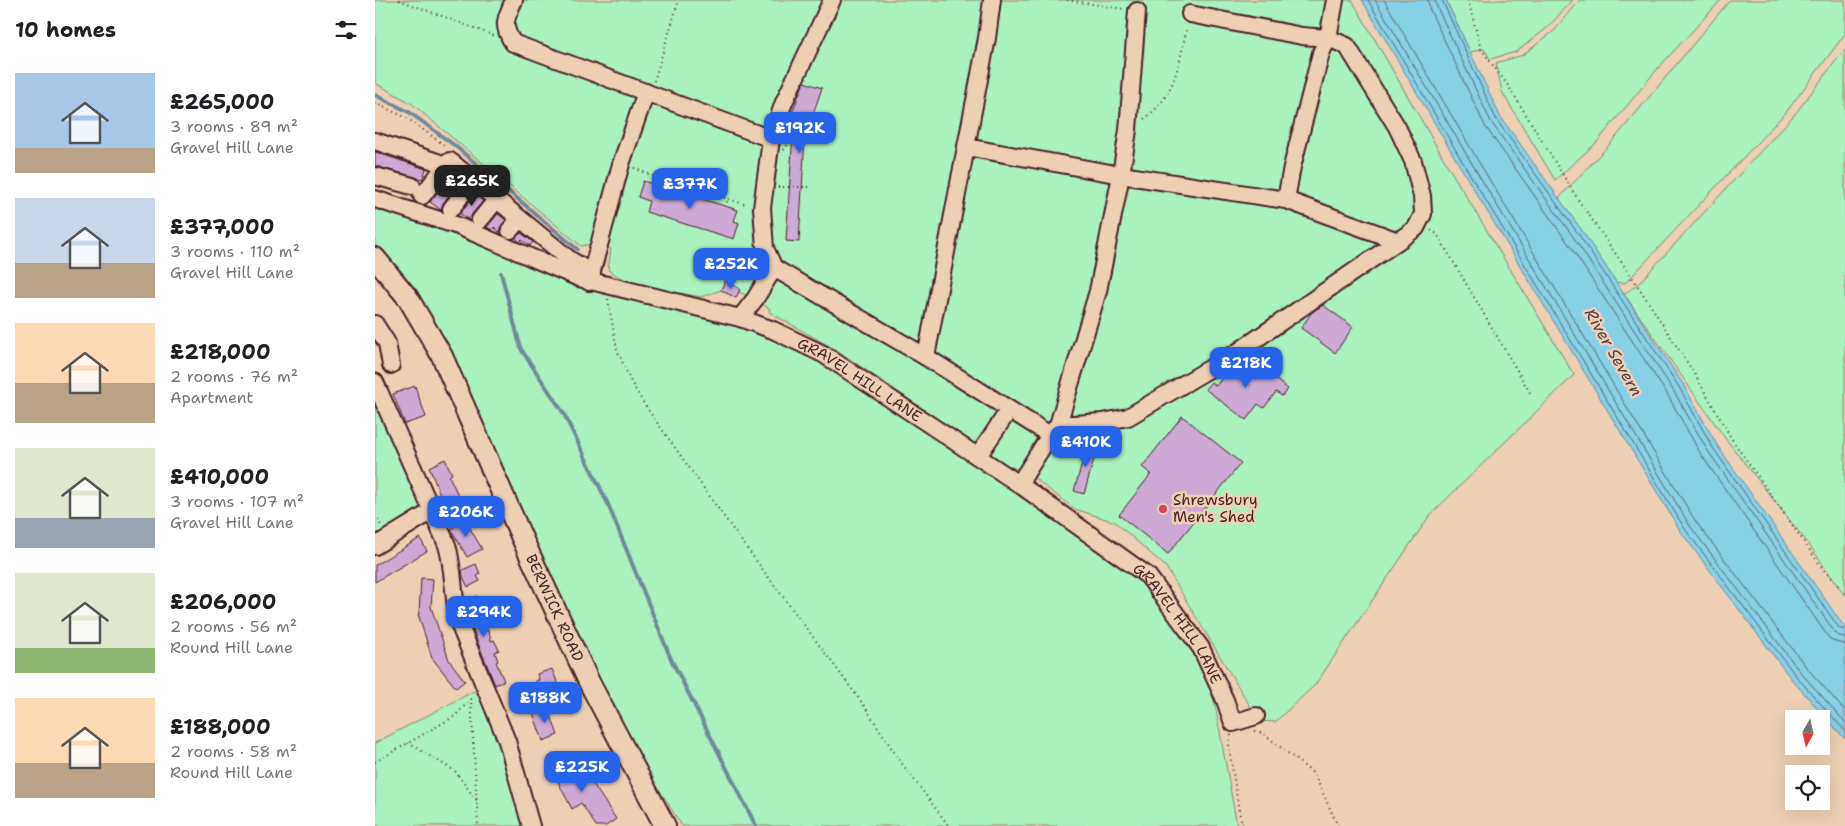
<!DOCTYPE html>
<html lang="en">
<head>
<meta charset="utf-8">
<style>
  :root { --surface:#fff; --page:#f2f2f2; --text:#202124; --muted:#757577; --accent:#2563eb }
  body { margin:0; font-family:"Shantell Sans",sans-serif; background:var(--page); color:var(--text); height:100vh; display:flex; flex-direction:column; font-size:19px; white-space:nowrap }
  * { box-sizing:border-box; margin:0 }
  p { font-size:16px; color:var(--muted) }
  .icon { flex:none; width:28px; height:28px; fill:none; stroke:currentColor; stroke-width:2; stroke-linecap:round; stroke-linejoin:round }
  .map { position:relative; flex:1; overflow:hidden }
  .details { display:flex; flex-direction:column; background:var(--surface); width:375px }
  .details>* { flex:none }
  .needle { width:32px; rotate:188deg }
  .tools { position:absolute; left:1410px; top:710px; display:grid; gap:10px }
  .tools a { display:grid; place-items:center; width:45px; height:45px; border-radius:0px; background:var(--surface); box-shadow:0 5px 20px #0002; font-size:25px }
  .price { position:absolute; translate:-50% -42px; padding:0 11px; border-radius:10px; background:var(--accent); color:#fff; font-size:16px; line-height:32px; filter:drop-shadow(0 1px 2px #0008) }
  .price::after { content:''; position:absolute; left:50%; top:30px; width:15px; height:11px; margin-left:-8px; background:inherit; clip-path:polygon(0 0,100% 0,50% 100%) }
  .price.current { background:#222; color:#fff }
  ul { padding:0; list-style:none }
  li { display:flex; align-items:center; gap:15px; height:125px; padding:0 15px }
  li span { display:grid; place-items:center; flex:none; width:140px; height:100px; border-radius:0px; color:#555 }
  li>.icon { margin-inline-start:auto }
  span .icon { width:60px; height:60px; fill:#fffc; stroke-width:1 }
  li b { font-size:21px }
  h2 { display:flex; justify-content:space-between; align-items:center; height:60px; padding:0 15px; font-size:21px }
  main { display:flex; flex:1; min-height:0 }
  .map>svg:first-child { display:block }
</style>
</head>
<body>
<main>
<section class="details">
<h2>10 homes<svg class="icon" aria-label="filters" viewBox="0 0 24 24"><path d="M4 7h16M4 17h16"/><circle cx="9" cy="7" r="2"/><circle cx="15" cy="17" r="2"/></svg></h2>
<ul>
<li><span style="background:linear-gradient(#a9c7e8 75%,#b9a48a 0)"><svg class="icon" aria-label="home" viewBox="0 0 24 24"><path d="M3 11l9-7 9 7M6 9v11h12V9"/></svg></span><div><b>£265,000</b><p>3 rooms · 89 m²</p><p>Gravel Hill Lane</p></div></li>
<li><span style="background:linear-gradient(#c9d6e8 65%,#b9a48a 0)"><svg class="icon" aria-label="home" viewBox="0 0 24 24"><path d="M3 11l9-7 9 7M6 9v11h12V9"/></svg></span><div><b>£377,000</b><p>3 rooms · 110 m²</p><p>Gravel Hill Lane</p></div></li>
<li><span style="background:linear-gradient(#ffd9b3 60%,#b9a48a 0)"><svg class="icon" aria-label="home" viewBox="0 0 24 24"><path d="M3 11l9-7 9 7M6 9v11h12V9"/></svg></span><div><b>£218,000</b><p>2 rooms · 76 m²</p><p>Apartment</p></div></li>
<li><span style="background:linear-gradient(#dfe7d0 70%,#9aa5b1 0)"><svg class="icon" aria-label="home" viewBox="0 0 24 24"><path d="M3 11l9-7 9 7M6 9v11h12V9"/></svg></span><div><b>£410,000</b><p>3 rooms · 107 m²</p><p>Gravel Hill Lane</p></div></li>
<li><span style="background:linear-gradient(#dfe7d0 75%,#8fb573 0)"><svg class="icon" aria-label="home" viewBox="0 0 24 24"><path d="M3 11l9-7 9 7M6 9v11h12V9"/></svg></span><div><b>£206,000</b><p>2 rooms · 56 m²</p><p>Round Hill Lane</p></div></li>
<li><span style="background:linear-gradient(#ffd9b3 65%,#b9a48a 0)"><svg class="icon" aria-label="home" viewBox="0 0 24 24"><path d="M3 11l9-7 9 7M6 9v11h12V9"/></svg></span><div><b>£188,000</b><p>2 rooms · 58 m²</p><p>Round Hill Lane</p></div></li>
</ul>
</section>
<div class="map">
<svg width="1470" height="826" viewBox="0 0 1470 826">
  <rect width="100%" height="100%" fill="#edd0b4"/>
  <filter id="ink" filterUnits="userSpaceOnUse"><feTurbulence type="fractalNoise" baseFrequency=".02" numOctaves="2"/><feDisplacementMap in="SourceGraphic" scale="10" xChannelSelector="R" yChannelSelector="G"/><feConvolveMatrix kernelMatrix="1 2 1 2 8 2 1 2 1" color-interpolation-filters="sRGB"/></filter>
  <g filter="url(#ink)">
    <path fill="#a9f2bf" stroke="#7a8875" d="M0 0H977L1074 168 1199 375 1055 515 940 685 900 722 884 721 791 567 740 522 700 509 651 472 629 464 463 351 394 312 395 309 380 299 364 292 365 289 350 282 346 290 326 297 257 284 233 270 236 249 216 244 206 246 36 103 0 83Z
      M1071 0H1198L1172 28 1141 52 1115 59 1109 49 1095 52Z
      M1205 0H1346L1284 67 1221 143 1180 180 1127 92 1121 63 1148 55 1180 30Z
      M1355 0H1470V34L1412 111 1258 275 1250 283 1241 282 1184 198 1236 143Z
      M1470 49V596L1435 546 1350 438 1249 294 1264 283 1420 114Z
      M0 205 38 217 127 255 218 291 367 326 424 347 641 492 769 581 824 653 840 705 862 826H307L228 700 11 258 0 246Z
      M0 382 57 511 0 546Z
      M105 688 151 826H0V743Z"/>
    <path fill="#86d1e7" stroke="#6e8a9c" d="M987 0H1071L1125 116 1208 232 1308 384 1342 445 1470 628V739L1417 680 1306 532 1086 168Z"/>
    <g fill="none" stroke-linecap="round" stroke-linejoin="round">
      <path stroke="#626676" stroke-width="1" d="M993 0 1090 166 1310 529 1421 676 1470 731
        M1000 0 1096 162 1315 526 1426 673 1470 722
        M1009 0 1102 159 1321 522 1432 668 1470 711
        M1053 0 1055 10 1110 126 1193 243 1292 394 1327 456 1454 638 1461 642 1470 644
        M1060 0 1062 7 1116 122 1199 238 1298 390 1333 451 1459 631 1464 636 1470 637
        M1067 0 1121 119 1204 235 1304 387 1338 448 1464 628 1470 630"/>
      <path stroke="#6e8a9c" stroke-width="4" d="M0 95 34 112 79 145 202 249
        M126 273 146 349 189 414 232 502 296 659 381 826"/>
    </g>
    <path fill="#cdaad4" stroke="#4a1f2b" d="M429 82 447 88 438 114 440 115 434 137 430 136 424 242 411 241 418 133 410 131Z
      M0 152 51 169 48 178 47 179 0 166Z
      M76 175 84 182 68 203 66 210 55 202Z
      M268 181 363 210 359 221 364 223 359 239 271 212 274 201 263 197Z
      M100 194 108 201 97 214 95 220 85 214Z
      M123 214 131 220 125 227V233L119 227 117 230 112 227Z
      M146 233 158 242 155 246 147 240 145 242 140 238Z
      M350 281 365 289 361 298 346 290Z
      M948 305 978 327 960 353 926 328 937 312Z
      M872 357 913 389 907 396 901 392 889 408 883 404 871 420 830 389 836 382 841 386 854 369 859 374Z
      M40 386 51 417 30 424 18 394Z
      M807 416 866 463 793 554 744 515 776 474 767 467Z
      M713 443 723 445 709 494 699 491Z
      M70 459 77 474 74 476 83 495 68 502 54 467Z
      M89 518 107 549 92 557 76 529 80 526 79 524Z
      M45 538 52 551 0 582V565Z
      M101 564 105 574 102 576 105 581 93 587 88 577 87 570Z
      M46 578 58 579 56 607 74 660 90 681 81 688 57 658 43 614H44Z
      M102 596 110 612 107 614 112 631H114L116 641 119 640 124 650 120 652 123 661 121 662 129 681 120 685 101 638 96 623H98L91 608 90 601Z
      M177 669 184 687 172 691 171 688 163 690 160 681 164 680 162 674Z
      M173 708 183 735 168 741 158 713Z
      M189 755 199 780 211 773 241 819 231 826H221L206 803 197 809 185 786 175 760Z"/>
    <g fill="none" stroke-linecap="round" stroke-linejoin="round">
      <g stroke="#4a1f2b" stroke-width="20">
        <g id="minor">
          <path d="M139 0C131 19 126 24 138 43L396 139 409 102 457 0"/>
          <path d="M617 0 612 38 591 147 746 175 911 200 1023 241 861 353 753 417 728 422 683 425"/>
          <path d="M960 0 953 38 972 46 1022 127 1038 161 1047 196 1048 214 1041 228 1023 241"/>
          <path d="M815 14 927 36 953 38 946 53 917 167 911 200"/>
          <path d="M396 139 387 208 390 248 399 268 551 357 675 435"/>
          <path d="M0 141 71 165 75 161 194 259 217 273"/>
          <path d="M0 176 37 186"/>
          <path d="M47 196 71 165"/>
          <path id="s1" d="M0 199 83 226 204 278 365 318 398 330 448 354 644 484 773 576 826 648 850 700 858 723 881 716"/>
          <path d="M76 209 98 180"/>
          <path d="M105 220 122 199"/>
          <path d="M135 230 145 219"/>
          <path d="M214 282 246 164 271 92"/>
          <path d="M365 318 380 299 399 268"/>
          <path d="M0 324 12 343 16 365"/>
          <path d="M551 357 591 147"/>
          <path d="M0 382 72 545C80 572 77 599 85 626L132 741 156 826"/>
          <path d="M603 456 634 410"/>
          <path d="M644 484 675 435 683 425 723 291 746 175 753 130 762 11"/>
          <path d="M0 546 57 511"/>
        </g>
      </g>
      <g stroke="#4a1f2b" stroke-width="24">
        <g id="major">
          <path id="s2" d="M0 258 33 298 67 356 147 538 214 682 290 826"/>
        </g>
      </g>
      <path stroke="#4a1f2b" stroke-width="2" stroke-dasharray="1 4" stroke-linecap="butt" d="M24 0 120 36
        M692 0 749 9
        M1093 0 1106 49 1134 87 1204 201 1261 283 1319 373 1358 441 1448 569 1470 593
        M279 81 304 0
        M0 103 32 118 72 147
        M769 119C801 96 804 63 812 27
        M409 150 413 144 414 134 437 139 439 129 444 130
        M259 168 283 178 373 205
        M281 185 283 178
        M403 187H436
        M302 192 305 184
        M322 198 325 190
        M350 207 353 199
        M1056 230 1062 234 1157 396
        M233 299 242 350 256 382 269 404 362 535 488 704 525 761 574 826
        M4 519 6 526
        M96 698 103 826
        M880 731 889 734 939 774 963 826
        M856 735 854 746 864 812 868 826
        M33 743 80 771 102 801
        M0 762 80 716 99 696"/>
      <use href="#minor" stroke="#edd0b4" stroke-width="16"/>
      <use href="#major" stroke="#edd0b4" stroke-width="20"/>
    </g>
  </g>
  <circle fill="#d1495b" stroke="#edd0b4" stroke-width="2" cx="788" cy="509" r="5"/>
  <g text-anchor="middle" stroke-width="5" stroke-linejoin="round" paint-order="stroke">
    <g font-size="15" fill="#4a1f2b" stroke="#edd0b4">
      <text dy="5" stroke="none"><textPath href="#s1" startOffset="520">GRAVEL HILL LANE</textPath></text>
      <text dy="5" stroke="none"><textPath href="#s2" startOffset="395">BERWICK ROAD</textPath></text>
      <text dy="5" stroke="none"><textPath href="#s1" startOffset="925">GRAVEL HILL LANE</textPath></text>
    </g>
    <g font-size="15" fill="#4a1f2b" stroke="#edd0b4" text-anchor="start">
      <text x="798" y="505">Shrewsbury<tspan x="798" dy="17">Men's Shed</tspan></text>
    </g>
    <g font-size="16" font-style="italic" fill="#533a47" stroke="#edd0b4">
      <text transform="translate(1239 352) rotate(60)" y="6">River Severn</text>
    </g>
  </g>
</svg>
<div class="tools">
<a><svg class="needle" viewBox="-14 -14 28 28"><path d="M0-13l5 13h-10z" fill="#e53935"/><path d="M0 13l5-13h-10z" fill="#757577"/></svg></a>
<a><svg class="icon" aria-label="locate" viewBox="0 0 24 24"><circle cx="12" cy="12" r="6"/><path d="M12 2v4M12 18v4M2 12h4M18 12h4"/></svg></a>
</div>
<b class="price" style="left:425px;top:154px">£192K</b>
<b class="price current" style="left:97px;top:207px">£265K</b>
<b class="price" style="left:315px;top:210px">£377K</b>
<b class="price" style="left:356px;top:290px">£252K</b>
<b class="price" style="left:871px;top:389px">£218K</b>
<b class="price" style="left:711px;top:468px">£410K</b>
<b class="price" style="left:91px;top:538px">£206K</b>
<b class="price" style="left:109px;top:638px">£294K</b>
<b class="price" style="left:170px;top:724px">£188K</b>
<b class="price" style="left:207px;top:793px">£225K</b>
</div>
</main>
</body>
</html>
